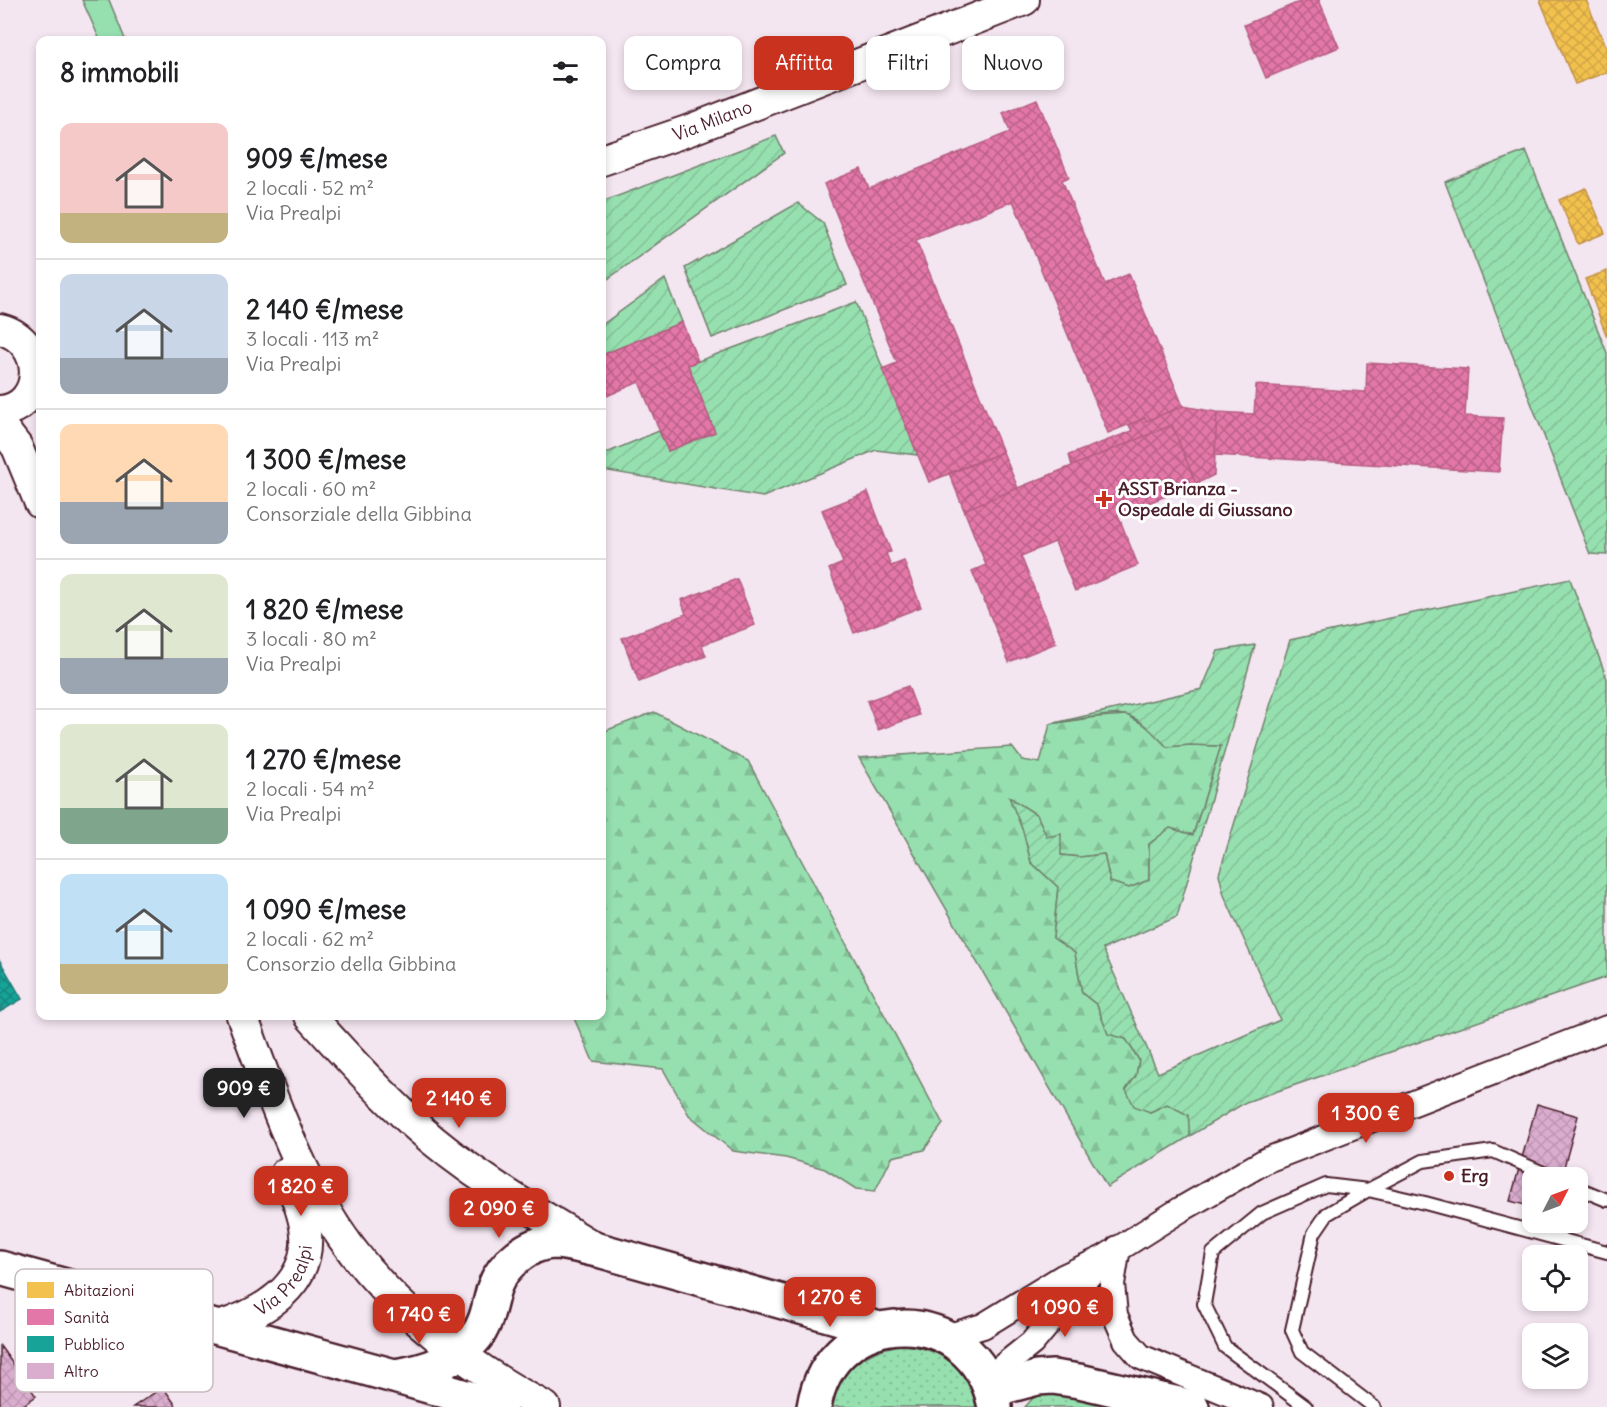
<!DOCTYPE html>
<html lang="it">
<head>
<meta charset="utf-8">
<style>
  :root { --surface:#fff; --page:#f2f2f2; --text:#202124; --muted:#757577; --line:#e0e0e0; --accent:#c8321e }
  body { margin:0; font-family:Delius,sans-serif; background:var(--page); color:var(--text); height:100vh; display:flex; flex-direction:column; font-size:22px; white-space:nowrap }
  * { box-sizing:border-box; margin:0 }
  p { font-size:20px; color:var(--muted) }
  .icon { flex:none; width:33px; height:33px; fill:none; stroke:currentColor; stroke-width:2; stroke-linecap:round; stroke-linejoin:round }
  .map { position:relative; flex:1; overflow:hidden }
  .side { position:absolute; left:36px; top:36px; width:570px; height:984px; display:flex; flex-direction:column; background:var(--surface); border-radius:12px; box-shadow:0 3px 9px #0003 }
  .side>* { flex:none }
  .banner { position:absolute; left:624px; top:36px; width:570px; height:54px; display:flex; gap:12px }
  .needle { width:39px; rotate:48deg }
  .tools { position:absolute; left:1522px; top:1167px; display:grid; gap:12px }
  .tools a { display:grid; place-items:center; width:66px; height:66px; border-radius:12px; background:var(--surface); box-shadow:0 3px 9px #0003; font-size:30px }
  .price { position:absolute; translate:-50% -51px; padding:0 14px; border-radius:12px; background:var(--accent); color:#fff; font-size:20px; line-height:39px; filter:drop-shadow(0 2px 3px #0008) }
  .price::after { content:''; position:absolute; left:50%; top:36px; width:18px; height:14px; margin-left:-9px; background:inherit; clip-path:polygon(0 0,100% 0,50% 100%) }
  .price.current { background:#222; color:#fff }
  ul { padding:0; list-style:none }
  li { display:flex; align-items:center; gap:18px; height:150px; padding:0 24px }
  li+li { border-top:2px solid var(--line) }
  li span { display:grid; place-items:center; flex:none; width:168px; height:120px; border-radius:12px; color:#555 }
  li>.icon { margin-inline-start:auto }
  span .icon { width:72px; height:72px; fill:#fffc; stroke-width:1 }
  li b { font-size:26px }
  h2 { display:flex; justify-content:space-between; align-items:center; height:72px; padding:0 24px; font-size:26px }
  .tag { padding:0 21px; border-radius:12px; background:var(--surface); box-shadow:0 3px 9px #0003; font-size:21px; line-height:54px }
  .tag.current { background:var(--accent); color:#fff }
  .map>svg:first-child { display:block }
</style>
</head>
<body>
<div class="map">
<svg width="1607" height="1407" viewBox="0 0 1607 1407">
  <defs>
    <pattern id="grass-dots" width="8" height="8" patternUnits="userSpaceOnUse" patternTransform="scale(1.5)"><rect width="8" height="8" fill="#96e0af"/><path d="M2 2h.1M6 6h.1" fill="none" stroke="#83c097" stroke-width="1.8" stroke-linecap="round"/></pattern>
    <pattern id="forest-firs" width="22" height="20" patternUnits="userSpaceOnUse" patternTransform="scale(1.5)"><rect width="22" height="20" fill="#96e0af"/><path d="M5 1l3.5 6h-7zM16 11l3.5 6h-7z" fill="#83c097"/></pattern>
    <pattern id="garden-furrows" width="10" height="10" patternUnits="userSpaceOnUse" patternTransform="scale(1.5)"><rect width="10" height="10" fill="#96e0af"/><path d="M-1 1l2-2M0 10L10 0M9 11l2-2" fill="none" stroke="#83c097"/></pattern>
    <pattern id="homes-cross-hatch" width="8" height="8" patternUnits="userSpaceOnUse" patternTransform="scale(1.5)"><rect width="8" height="8" fill="#f2c14e"/><path d="M0 0l8 8M0 8l8-8" fill="none" stroke="#d1a544"/></pattern>
    <pattern id="health-cross-hatch" width="8" height="8" patternUnits="userSpaceOnUse" patternTransform="scale(1.5)"><rect width="8" height="8" fill="#e377a8"/><path d="M0 0l8 8M0 8l8-8" fill="none" stroke="#ba6189"/></pattern>
    <pattern id="public-cross-hatch" width="8" height="8" patternUnits="userSpaceOnUse" patternTransform="scale(1.5)"><rect width="8" height="8" fill="#17a398"/><path d="M0 0l8 8M0 8l8-8" fill="none" stroke="#17847c"/></pattern>
    <pattern id="building-cross-hatch" width="8" height="8" patternUnits="userSpaceOnUse" patternTransform="scale(1.5)"><rect width="8" height="8" fill="#daadcf"/><path d="M0 0l8 8M0 8l8-8" fill="none" stroke="#bd94b2"/></pattern>
  </defs>
  <rect width="100%" height="100%" fill="#f4e6f1"/>
  <filter id="ink" filterUnits="userSpaceOnUse"><feTurbulence type="fractalNoise" baseFrequency=".0167" numOctaves="2"/><feDisplacementMap in="SourceGraphic" scale="12" xChannelSelector="R" yChannelSelector="G"/><feConvolveMatrix kernelMatrix="1 2 1 2 8 2 1 2 1" color-interpolation-filters="sRGB"/></filter>
  <g filter="url(#ink)">
    <path fill="url(#grass-dots)" stroke="#70806d" stroke-width="1.5" d="M899 1345C939 1347 968 1366 976 1407H832C837 1371 865 1351 899 1345Z
      M1046 1391 1135 1407H1025L1033 1398Z"/>
    <path fill="url(#forest-firs)" stroke="#70806d" stroke-width="1.5" d="M654 712 748 761 943 1124 924 1150 892 1157 875 1191 856 1189 825 1169 786 1158 733 1151 689 1115 663 1069 593 1061 573 1016H602V732Z
      M1127 715 1148 727 1167 747 1189 745 1221 746 1193 835 1170 828 1149 844V880L1129 888 1110 882 1104 854 1080 857 1061 855 1047 837 1037 815 1010 798 1023 831 1031 862 1058 887 1053 938 1075 953 1082 993 1097 1005 1108 1034 1126 1039 1139 1060 1136 1076 1126 1090 1150 1112 1167 1104 1189 1115 1190 1136 1107 1187 859 758 1012 747 1022 760 1040 763 1050 724 1097 717Z"/>
    <path fill="#96e0af" stroke="#70806d" stroke-width="1.5" d="M82 0H109L125 39 100 40Z"/>
    <path fill="url(#garden-furrows)" stroke="#70806d" stroke-width="1.5" d="M776 136 784 153 602 283V202Z
      M1526 151 1607 353V555L1590 554 1445 182Z
      M798 203 823 223 847 285 712 338 685 268Z
      M665 279 682 322 602 355V325Z
      M856 302 918 455 876 450 763 497 602 470 604 454 659 431 668 451 715 432 688 365Z
      M1570 579 1607 679V977L1246 1102 1190 1136 1188 1115 1167 1104 1150 1112 1134 1106 1126 1090 1136 1076 1139 1060 1126 1039 1108 1034 1097 1005 1082 993 1075 953 1053 938 1058 887 1031 862 1023 831 1009 797 1037 815 1047 837 1061 834V855L1080 857 1104 854 1110 882 1129 888 1149 880V844L1170 828 1193 835 1221 746 1189 745 1167 747C1156 736 1142 719 1126 715 1110 712 1068 722 1050 724L1202 689 1218 651 1255 645 1177 917 1103 949 1158 1073 1280 1020 1224 895 1219 874 1290 640Z"/>
    <path fill="url(#homes-cross-hatch)" stroke="#c09044" stroke-width="1.5" d="M1540 0H1586L1607 50V72L1575 84Z
      M1586 188 1605 233 1578 244 1559 200Z
      M1607 271V337L1585 279Z"/>
    <path fill="url(#health-cross-hatch)" stroke="#b55d82" stroke-width="1.5" d="M1304 0H1319L1339 47 1266 78 1244 25Z
      M1037 99 1069 177 1062 180 1105 284 1129 274 1183 406 1146 421 1145 418 1108 433 1013 201 916 240 1003 452 929 482 882 369 897 363 824 184 861 169 869 189 1010 132 1003 113Z
      M682 322 698 361 688 365 715 432 668 451 639 382 602 398V355Z
      M1367 363 1468 369 1465 416 1503 418 1499 472 1215 455 1217 412 1254 414 1256 385 1366 392Z
      M1183 406 1217 412 1214 475 1196 484 1172 425 1072 466 1069 455 1132 431 1129 425 1145 418 1146 421Z
      M1172 425 1196 484 1118 515 1138 565 1075 591 1055 542 1021 556 1056 643 1009 662 972 571 986 565 964 510Z
      M1003 452 1018 488 964 510 949 473Z
      M868 492 891 552 886 553 891 566 904 561 921 607 854 633 829 569 843 563 822 510Z
      M737 579 755 625 702 645 706 656 639 682 622 638 686 614 681 600Z
      M908 686 919 715 878 730 867 701Z"/>
    <path fill="url(#public-cross-hatch)" stroke="#267b77" stroke-width="1.5" d="M0 961 22 999 0 1012Z"/>
    <path fill="url(#building-cross-hatch)" stroke="#4a1f2b" stroke-width="1.5" d="M1537 1104 1578 1116 1561 1178H1533V1207L1510 1201Z
      M0 1346 36 1396 21 1407H0Z
      M163 1387 177 1407H133Z"/>
    <g fill="none" stroke-linecap="round" stroke-linejoin="round">
      <g stroke="#4a1f2b" stroke-width="16">
        <path id="service" d="M1578 1188 1607 1200
          M1306 1407 1225 1347 1204 1304 1213 1253 1262 1213 1326 1185 1368 1190 1425 1203 1607 1252
          M1374 1407 1302 1352 1292 1330 1314 1233 1327 1214 1368 1190 1423 1161 1493 1151 1555 1178"/>
      </g>
      <g stroke="#4a1f2b" stroke-width="28">
        <path id="minor" d="M1118 1248 1112 1284 1115 1315 1126 1340 1141 1357 1261 1407
          M946 1337 983 1326 1063 1277 1104 1258 1180 1210 1267 1160 1607 1028
          M987 1379 1032 1343 1100 1262"/>
      </g>
      <g stroke="#4a1f2b" stroke-width="34">
        <g id="tertiary">
          <path id="s1" d="M602 160 687 131 1024 0"/>
          <path d="M0 329C48 341 45 408 0 411"/>
          <path d="M0 425 17 447 40 503"/>
          <path d="M242 1016C266 1080 288 1145 322 1205 370 1291 458 1362 545 1407"/>
          <path d="M310 1016C343 1053 377 1090 414 1124 468 1173 532 1210 594 1247"/>
          <path id="s2" d="M215 1328C259 1315 310 1288 306 1234 304 1213 295 1193 286 1173"/>
        </g>
      </g>
      <g stroke="#4a1f2b" stroke-width="38">
        <path id="secondary" d="M0 1268 394 1376 500 1407
          M394 1376C423 1372 455 1363 475 1338 487 1324 489 1305 494 1288 502 1265 528 1243 553 1242 569 1242 586 1248 602 1251L879 1329 894 1327
          M992 1390 1037 1378 1053 1377 1079 1381 1192 1407
          M814 1407C831 1301 975 1300 995 1407"/>
      </g>
      <use href="#service" stroke="#fff" stroke-width="12"/>
      <use href="#minor" stroke="#fff" stroke-width="24"/>
      <use href="#tertiary" stroke="#fff" stroke-width="30"/>
      <use href="#secondary" stroke="#fff" stroke-width="33"/>
    </g>
  </g>
  <g fill="#c8321e" stroke="#fff" stroke-width="2">
    <path d="M1101 490h6v6h6v6h-6v6h-6v-6h-6v-6h6z"/>
    <circle cx="1449" cy="1176" r="6"/>
  </g>
  <g text-anchor="middle" stroke-width="6" stroke-linejoin="round" paint-order="stroke">
    <g font-size="18" fill="#4a1f2b" stroke="#fff">
      <text dy="6" stroke="none"><textPath href="#s1" startOffset="117">Via Milano</textPath></text>
      <text dy="6" stroke="none"><textPath href="#s2" startOffset="88">Via Prealpi</textPath></text>
    </g>
    <g font-size="18" font-weight="bold" fill="#4a1f2b" stroke="#fff" text-anchor="start">
      <text x="1118" y="495">ASST Brianza -<tspan x="1118" dy="21">Ospedale di Giussano</tspan></text>
      <text x="1461" y="1182">Erg</text>
    </g>
  </g>
  <rect x="15" y="1269" width="198" height="123" rx="9" fill="#fff" stroke="#c9bcbf" stroke-width="1.5"/>
  <rect x="27" y="1282" width="27" height="16" fill="#f2c14e"/>
  <rect x="27" y="1309" width="27" height="16" fill="#e377a8"/>
  <rect x="27" y="1336" width="27" height="16" fill="#17a398"/>
  <rect x="27" y="1363" width="27" height="16" fill="#daadcf"/>
  <g font-size="16" fill="#4a1f2b">
    <text x="64" y="1296">Abitazioni</text>
    <text x="64" y="1323">Sanità</text>
    <text x="64" y="1350">Pubblico</text>
    <text x="64" y="1377">Altro</text>
  </g>
</svg>
<div class="tools">
<a><svg class="needle" viewBox="-14 -14 28 28"><path d="M0-13l5 13h-10z" fill="#e53935"/><path d="M0 13l5-13h-10z" fill="#757577"/></svg></a>
<a><svg class="icon" aria-label="locate" viewBox="0 0 24 24"><circle cx="12" cy="12" r="6"/><path d="M12 2v4M12 18v4M2 12h4M18 12h4"/></svg></a>
<a><svg class="icon" aria-label="layers" viewBox="0 0 24 24"><path d="M12 4l9 5-9 5-9-5zM3 14l9 5 9-5"/></svg></a>
</div>
<b class="price current" style="left:244px;top:1119px">909 €</b>
<b class="price" style="left:459px;top:1129px">2 140 €</b>
<b class="price" style="left:1366px;top:1144px">1 300 €</b>
<b class="price" style="left:301px;top:1217px">1 820 €</b>
<b class="price" style="left:499px;top:1239px">2 090 €</b>
<b class="price" style="left:830px;top:1328px">1 270 €</b>
<b class="price" style="left:1065px;top:1338px">1 090 €</b>
<b class="price" style="left:419px;top:1345px">1 740 €</b>
<div class="banner">
<a class="tag">Compra</a>
<a class="tag current">Affitta</a>
<a class="tag">Filtri</a>
<a class="tag">Nuovo</a>
</div>
<section class="side">
<h2>8 immobili<svg class="icon" aria-label="filters" viewBox="0 0 24 24"><path d="M4 7h16M4 17h16"/><circle cx="9" cy="7" r="2"/><circle cx="15" cy="17" r="2"/></svg></h2>
<ul>
<li><span style="background:linear-gradient(#f6c9c9 75%,#c2b280 0)"><svg class="icon" aria-label="home" viewBox="0 0 24 24"><path d="M3 11l9-7 9 7M6 9v11h12V9"/></svg></span><div><b>909 €/mese</b><p>2 locali · 52 m²</p><p>Via Prealpi</p></div></li>
<li><span style="background:linear-gradient(#c9d6e8 70%,#9aa5b1 0)"><svg class="icon" aria-label="home" viewBox="0 0 24 24"><path d="M3 11l9-7 9 7M6 9v11h12V9"/></svg></span><div><b>2 140 €/mese</b><p>3 locali · 113 m²</p><p>Via Prealpi</p></div></li>
<li><span style="background:linear-gradient(#ffd9b3 65%,#9aa5b1 0)"><svg class="icon" aria-label="home" viewBox="0 0 24 24"><path d="M3 11l9-7 9 7M6 9v11h12V9"/></svg></span><div><b>1 300 €/mese</b><p>2 locali · 60 m²</p><p>Consorziale della Gibbina</p></div></li>
<li><span style="background:linear-gradient(#dfe7d0 70%,#9aa5b1 0)"><svg class="icon" aria-label="home" viewBox="0 0 24 24"><path d="M3 11l9-7 9 7M6 9v11h12V9"/></svg></span><div><b>1 820 €/mese</b><p>3 locali · 80 m²</p><p>Via Prealpi</p></div></li>
<li><span style="background:linear-gradient(#dfe7d0 70%,#7fa58c 0)"><svg class="icon" aria-label="home" viewBox="0 0 24 24"><path d="M3 11l9-7 9 7M6 9v11h12V9"/></svg></span><div><b>1 270 €/mese</b><p>2 locali · 54 m²</p><p>Via Prealpi</p></div></li>
<li><span style="background:linear-gradient(#bfe0f5 75%,#c2b280 0)"><svg class="icon" aria-label="home" viewBox="0 0 24 24"><path d="M3 11l9-7 9 7M6 9v11h12V9"/></svg></span><div><b>1 090 €/mese</b><p>2 locali · 62 m²</p><p>Consorzio della Gibbina</p></div></li>
</ul>
</section>
</div>
</body>
</html>
